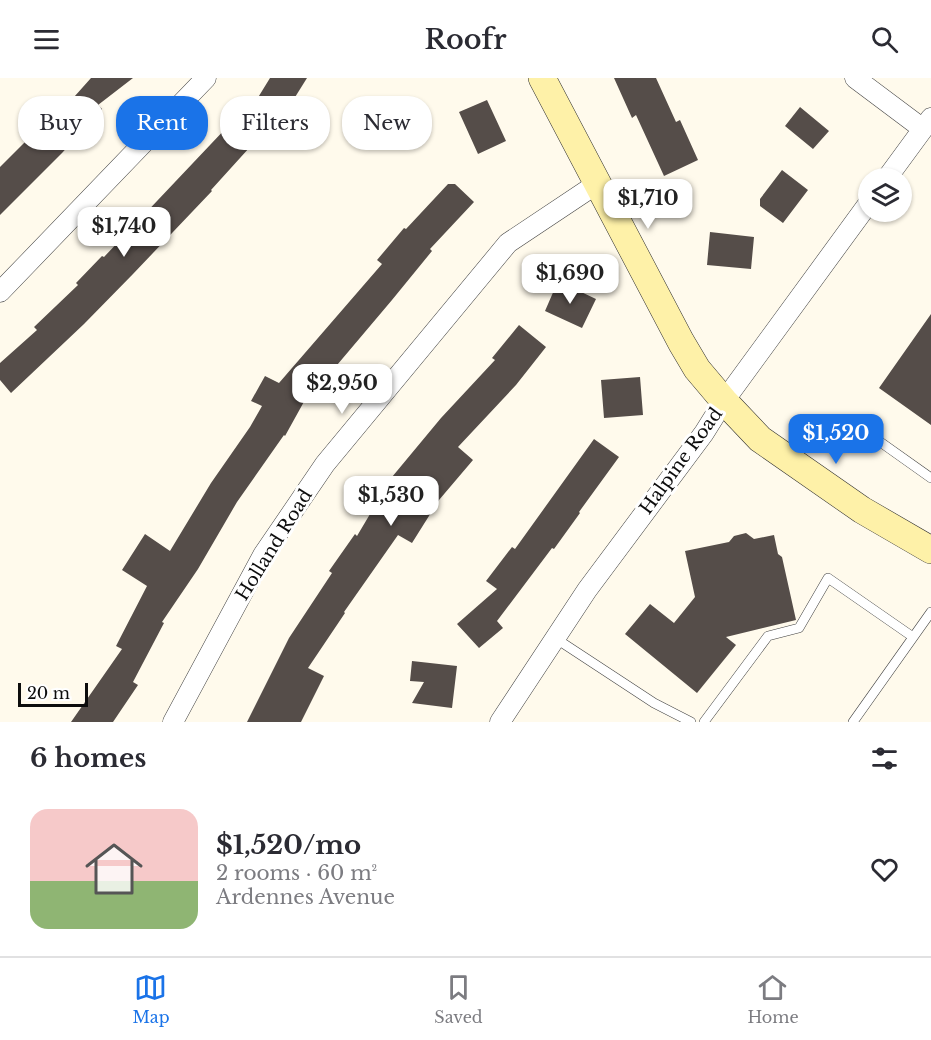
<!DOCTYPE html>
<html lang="en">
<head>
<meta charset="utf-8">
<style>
  :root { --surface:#fff; --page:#f7f7f7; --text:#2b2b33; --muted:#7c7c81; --line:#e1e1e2; --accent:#1a73e8 }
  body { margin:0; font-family:"Libre Baskerville",serif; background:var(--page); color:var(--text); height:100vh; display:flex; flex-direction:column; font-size:22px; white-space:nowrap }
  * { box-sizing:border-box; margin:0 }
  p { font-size:20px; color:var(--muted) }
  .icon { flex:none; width:33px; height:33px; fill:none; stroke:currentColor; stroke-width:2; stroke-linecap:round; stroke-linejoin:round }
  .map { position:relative; height:644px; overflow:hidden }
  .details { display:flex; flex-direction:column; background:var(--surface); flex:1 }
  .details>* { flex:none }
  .top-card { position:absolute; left:18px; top:18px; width:600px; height:54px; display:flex; gap:12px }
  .controls { position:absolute; left:858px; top:90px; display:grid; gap:12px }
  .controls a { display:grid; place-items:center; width:54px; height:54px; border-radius:50%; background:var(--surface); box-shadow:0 2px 4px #0004; font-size:30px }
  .scale { position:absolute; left:18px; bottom:15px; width:70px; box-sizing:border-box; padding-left:6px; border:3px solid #0d0d0d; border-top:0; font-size:16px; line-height:21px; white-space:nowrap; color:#0d0d0d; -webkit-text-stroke:4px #fff; paint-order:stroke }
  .price { position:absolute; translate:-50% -51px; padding:0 14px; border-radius:12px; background:#fff; color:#222; font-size:20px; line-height:39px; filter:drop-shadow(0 2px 3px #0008) }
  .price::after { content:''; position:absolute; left:50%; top:36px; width:18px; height:14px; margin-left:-9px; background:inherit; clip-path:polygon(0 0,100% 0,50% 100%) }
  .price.active { background:var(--accent); color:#fff }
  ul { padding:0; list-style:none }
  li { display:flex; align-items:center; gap:18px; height:150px; padding:0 30px }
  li+li { border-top:2px solid var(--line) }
  li span { display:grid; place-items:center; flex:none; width:168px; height:120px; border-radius:18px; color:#555 }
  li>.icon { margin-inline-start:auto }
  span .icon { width:72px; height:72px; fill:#fffc; stroke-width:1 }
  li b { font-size:26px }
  h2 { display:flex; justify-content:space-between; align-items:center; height:72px; padding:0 30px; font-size:26px }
  .chip { padding:0 21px; border-radius:24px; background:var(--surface); box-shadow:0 2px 4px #0004; font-size:21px; line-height:54px }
  .chip.active { background:var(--accent); color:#fff }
  header { display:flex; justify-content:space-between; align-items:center; height:78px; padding:0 30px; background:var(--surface); font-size:27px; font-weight:600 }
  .tabs { display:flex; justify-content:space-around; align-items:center; height:84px; border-top:2px solid var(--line); background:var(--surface); font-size:16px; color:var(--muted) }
  .tabs a { display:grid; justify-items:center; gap:3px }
  .tabs .active { color:var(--accent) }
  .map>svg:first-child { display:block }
</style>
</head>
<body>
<header><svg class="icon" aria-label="menu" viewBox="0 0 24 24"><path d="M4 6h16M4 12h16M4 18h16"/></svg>Roofr<svg class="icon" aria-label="search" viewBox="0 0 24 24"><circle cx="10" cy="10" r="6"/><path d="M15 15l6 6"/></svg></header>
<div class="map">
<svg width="931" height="644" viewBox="0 0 931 644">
  <rect width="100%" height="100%" fill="#fffaec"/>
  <path fill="#554d49" d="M91 0H133L98 27 102 31 62 75 0 137V89L37 52 41 56Z
    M270 0H307L277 48 251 31Z
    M614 0H656L676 44 680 42 698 82 664 98 636 37 632 40Z
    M487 22 506 63 478 76 459 34Z
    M800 29 829 53 813 71 785 48Z
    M228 48 250 69 211 112 212 113 133 196 84 246 11 315 0 302V285L37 252 34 249 78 207 76 205 102 178 104 179Z
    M782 92 808 112 783 145 760 128V121Z
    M448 106H455L474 124 430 171 432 173 392 222 321 306 316 302 285 358 284 357 237 424 198 491 162 544 164 545 133 604 138 607 113 644H71L122 571 116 568 147 508 122 492 145 456 170 473 211 405 250 349 262 328 251 323 265 298 279 305 382 186 377 182 404 150 406 151Z
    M710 154 754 159 751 191 707 187Z
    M558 203 596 221 582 250 545 233Z
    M931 236V347L879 310Z
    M519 247 546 269 516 307 458 369 473 382 439 422 412 465 398 457 344 534 345 535 308 590 324 598 301 644H247L289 560 332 495 329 493 355 456 357 458 392 399 441 340 495 282 492 280Z
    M640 299 643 337 604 340 601 302Z
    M594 361 619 379 579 434 580 435 554 471 552 470 497 543 503 550 479 570 457 546 497 511 486 503 512 469 515 471Z
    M746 455 754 461 774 457 778 476 782 479 796 542 726 559 736 567 697 615 625 556 650 526 674 545 695 519 685 473 729 464 734 458Z
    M412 583 457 588 452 630 412 625 424 604 410 603Z"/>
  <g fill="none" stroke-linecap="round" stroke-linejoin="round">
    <g stroke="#404040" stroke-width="10">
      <path id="lane" d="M862 351 931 400
        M555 560 654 625 691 644
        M704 644 768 558 799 550 828 500 913 559
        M853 644 931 534"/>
    </g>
    <g stroke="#404040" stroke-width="21">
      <path id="street" d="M855 0 923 51
        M887 100 931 40
        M0 214 206 0
        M173 644 263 477 325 386 508 165 598 105
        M500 644 587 512 704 355 724 323 868 126"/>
    </g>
    <g stroke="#2f2f2f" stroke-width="28">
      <path id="secondary" d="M542 0 681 264 697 291 724 323 760 361 862 432 931 472"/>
    </g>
    <use href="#lane" stroke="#fff" stroke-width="9"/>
    <use href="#street" stroke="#fff" stroke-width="20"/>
    <use href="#secondary" stroke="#fef1a8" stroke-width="27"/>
  </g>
  <g text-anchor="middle" stroke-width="6" stroke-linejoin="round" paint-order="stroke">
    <g font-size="18" fill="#0d0d0d" stroke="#fff">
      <text transform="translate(681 383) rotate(-54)" y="6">Halpine Road</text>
      <text transform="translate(274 467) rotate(-58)" y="6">Holland Road</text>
    </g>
  </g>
</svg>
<div class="controls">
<a><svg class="icon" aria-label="layers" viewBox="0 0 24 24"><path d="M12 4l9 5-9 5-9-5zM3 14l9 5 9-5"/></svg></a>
</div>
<div class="scale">20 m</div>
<b class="price" style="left:648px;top:152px">$1,710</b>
<b class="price" style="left:124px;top:180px">$1,740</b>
<b class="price" style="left:570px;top:227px">$1,690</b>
<b class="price" style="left:342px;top:337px">$2,950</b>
<b class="price active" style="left:836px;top:387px">$1,520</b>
<b class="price" style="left:391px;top:449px">$1,530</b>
<div class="top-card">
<a class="chip">Buy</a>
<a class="chip active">Rent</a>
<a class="chip">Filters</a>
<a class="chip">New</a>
</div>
</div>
<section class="details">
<h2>6 homes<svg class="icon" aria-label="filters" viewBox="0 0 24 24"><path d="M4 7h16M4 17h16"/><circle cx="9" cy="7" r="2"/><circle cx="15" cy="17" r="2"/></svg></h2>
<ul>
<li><span style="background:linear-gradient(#f6c9c9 60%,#8fb573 0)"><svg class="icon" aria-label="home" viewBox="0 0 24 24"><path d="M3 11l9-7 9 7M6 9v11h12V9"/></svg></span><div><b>$1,520/mo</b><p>2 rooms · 60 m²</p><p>Ardennes Avenue</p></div><svg class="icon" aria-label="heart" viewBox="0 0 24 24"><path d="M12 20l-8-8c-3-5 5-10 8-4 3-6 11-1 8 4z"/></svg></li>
</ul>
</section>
<nav class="tabs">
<a class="active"><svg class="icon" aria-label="map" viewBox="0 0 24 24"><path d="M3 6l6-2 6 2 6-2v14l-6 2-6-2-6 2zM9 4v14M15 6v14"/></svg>Map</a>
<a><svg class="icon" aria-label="saved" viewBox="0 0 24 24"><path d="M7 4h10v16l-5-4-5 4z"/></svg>Saved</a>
<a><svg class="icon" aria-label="home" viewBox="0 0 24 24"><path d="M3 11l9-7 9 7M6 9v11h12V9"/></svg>Home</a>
</nav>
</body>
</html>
